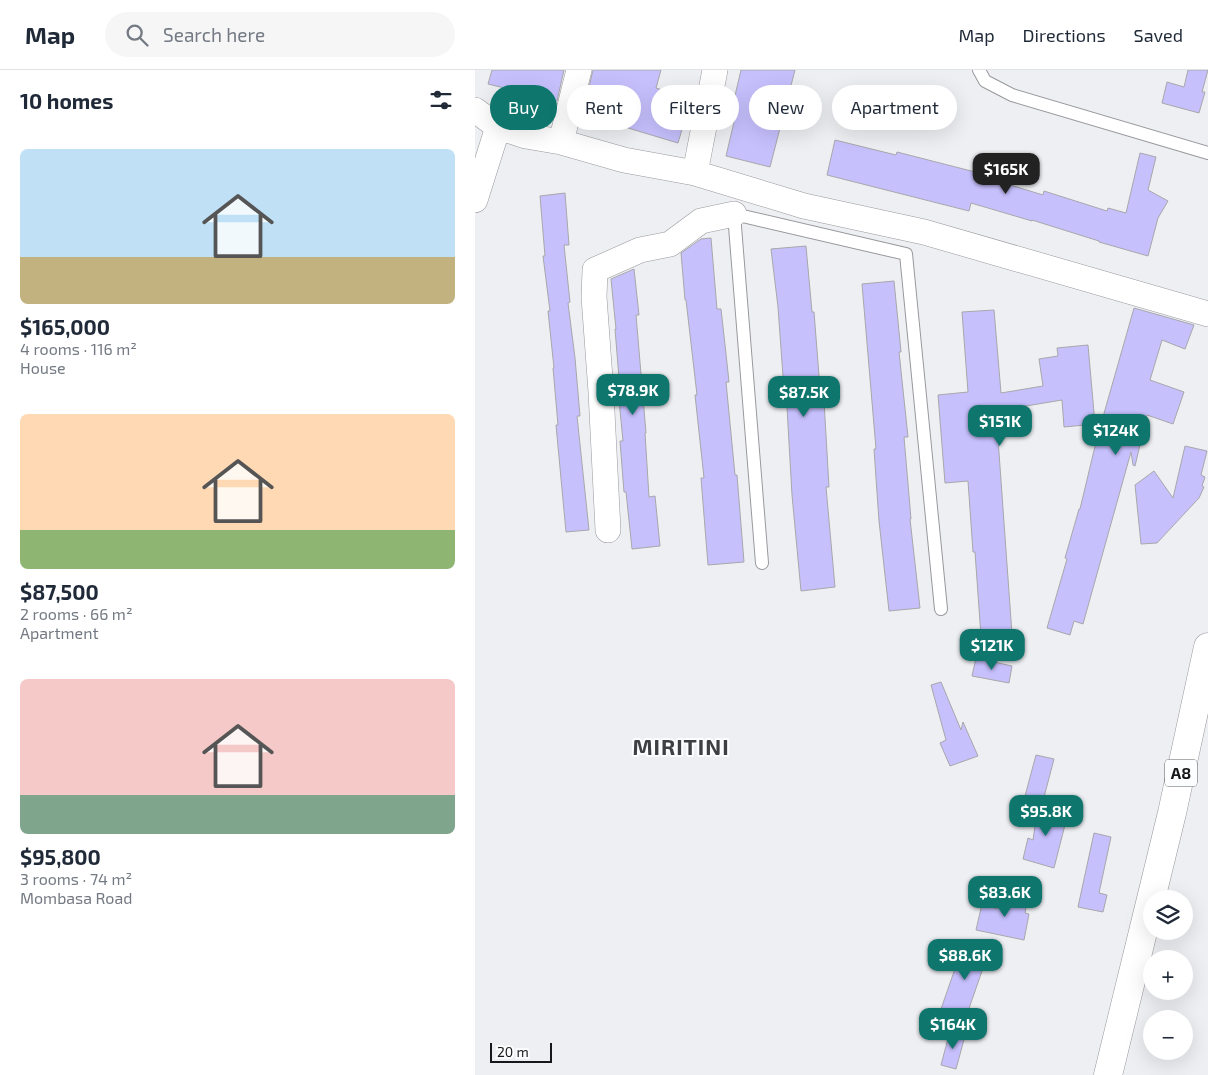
<!DOCTYPE html>
<html lang="en">
<head>
<meta charset="utf-8">
<style>
  :root { --surface:#fff; --page:#f6f6f7; --text:#1f2937; --muted:#747a83; --line:#e0e1e3; --accent:#0f766e }
  body { margin:0; font-family:"Exo 2",sans-serif; background:var(--page); color:var(--text); height:100vh; display:flex; flex-direction:column; font-size:19px; white-space:nowrap }
  * { box-sizing:border-box; margin:0 }
  p { font-size:16px; color:var(--muted) }
  .icon { flex:none; width:28px; height:28px; fill:none; stroke:currentColor; stroke-width:2; stroke-linecap:round; stroke-linejoin:round }
  .map { position:relative; flex:1; overflow:hidden }
  .details { display:flex; flex-direction:column; background:var(--surface); width:475px }
  .details>* { flex:none }
  .top-card { position:absolute; left:15px; top:15px; width:475px; height:45px; display:flex; gap:10px }
  .fabs { position:absolute; left:668px; top:820px; display:grid; gap:10px }
  .fabs a { display:grid; place-items:center; width:50px; height:50px; border-radius:50%; background:var(--surface); box-shadow:0 5px 20px #0002; font-size:25px }
  .scale { position:absolute; left:15px; bottom:12px; width:62px; box-sizing:border-box; padding-left:5px; border:2px solid #171819; border-top:0; font-size:14px; line-height:18px; white-space:nowrap; color:#171819; -webkit-text-stroke:4px #fcfdfe; paint-order:stroke }
  .price { position:absolute; translate:-50% -42px; padding:0 11px; border-radius:10px; background:var(--accent); color:#fff; font-size:16px; line-height:32px; filter:drop-shadow(0 1px 2px #0008) }
  .price::after { content:''; position:absolute; left:50%; top:30px; width:15px; height:11px; margin-left:-8px; background:inherit; clip-path:polygon(0 0,100% 0,50% 100%) }
  .price.current { background:#222; color:#fff }
  ul { padding:0; list-style:none }
  li { display:grid; align-content:center; gap:10px; height:265px; padding:0 20px }
  li span { display:grid; place-items:center; height:155px; border-radius:8px; color:#555 }
  li>.icon { margin-inline-start:auto }
  span .icon { width:90px; height:90px; fill:#fffc; stroke-width:1 }
  li b { font-size:21px }
  h2 { display:flex; justify-content:space-between; align-items:center; height:60px; padding:0 20px; font-size:21px }
  .chip { padding:0 18px; border-radius:22px; background:var(--surface); box-shadow:0 5px 20px #0002; font-size:18px; line-height:45px }
  .chip.current { background:var(--accent); color:#fff }
  header { display:flex; align-items:center; gap:30px; box-sizing:border-box; height:70px; padding:0 25px; background:var(--surface); border-bottom:1px solid var(--line) }
  header strong { font-size:24px }
  nav { display:flex; gap:28px; margin-inline-start:auto; font-size:18px }
  .search { width:350px; height:45px; background:var(--page); display:flex; align-items:center; gap:12px; box-sizing:border-box; padding:0 18px; border-radius:28px; color:var(--muted); font-size:19px }
  main { display:flex; flex:1; min-height:0 }
  .map>svg:first-child { display:block }
</style>
</head>
<body>
<header>
<strong>Map</strong>
<div class="search"><svg class="icon" aria-label="search" viewBox="0 0 24 24"><circle cx="10" cy="10" r="6"/><path d="M15 15l6 6"/></svg>Search here</div>
<nav><a>Map</a><a>Directions</a><a>Saved</a></nav>
</header>
<main>
<section class="details">
<h2>10 homes<svg class="icon" aria-label="filters" viewBox="0 0 24 24"><path d="M4 7h16M4 17h16"/><circle cx="9" cy="7" r="2"/><circle cx="15" cy="17" r="2"/></svg></h2>
<ul>
<li><span style="background:linear-gradient(#bfe0f5 70%,#c2b280 0)"><svg class="icon" aria-label="home" viewBox="0 0 24 24"><path d="M3 11l9-7 9 7M6 9v11h12V9"/></svg></span><div><b>$165,000</b><p>4 rooms · 116 m²</p><p>House</p></div></li>
<li><span style="background:linear-gradient(#ffd9b3 75%,#8fb573 0)"><svg class="icon" aria-label="home" viewBox="0 0 24 24"><path d="M3 11l9-7 9 7M6 9v11h12V9"/></svg></span><div><b>$87,500</b><p>2 rooms · 66 m²</p><p>Apartment</p></div></li>
<li><span style="background:linear-gradient(#f6c9c9 75%,#7fa58c 0)"><svg class="icon" aria-label="home" viewBox="0 0 24 24"><path d="M3 11l9-7 9 7M6 9v11h12V9"/></svg></span><div><b>$95,800</b><p>3 rooms · 74 m²</p><p>Mombasa Road</p></div></li>
</ul>
</section>
<div class="map">
<svg width="733" height="1005" viewBox="0 0 733 1005">
  <rect width="100%" height="100%" fill="#eeeff3"/>
  <path fill="#c6c0fd" stroke="#a7a7ab" d="M17 0H89L82 31 13 14Z
    M118 0H186L181 18 216 29 203 73 153 58 156 51 116 36 115 39 109 38Z
    M266 0H320L295 97 251 86 263 35 258 34Z
    M713 0H733L727 22H730L724 43 687 33 692 12 709 17Z
    M360 70 421 85 422 82 504 103 503 105 568 125 569 121 632 141 633 138 651 143 665 83 681 87 673 120 693 131 683 148 673 186 624 172V171L557 150V151L496 133 494 141 352 105Z
    M90 123 94 175H89L95 232 93 233 100 288 105 346H102L114 460 91 462 81 355H83L78 298H79L73 241H75L68 186H70L65 126Z
    M236 168 242 239H246L251 284 254 312H251L260 405H262L269 492 233 495 226 408H229L220 325H222L211 230H210L206 183 226 169Z
    M331 176 337 242H339L346 331H349L354 417H351L360 517 326 521 317 425 311 320H309L303 237 296 179Z
    M159 199 164 245H161L171 363H170L174 427 180 426 185 476 157 479 151 422H149L145 371H148L143 320H145L140 259H141L136 209Z
    M419 211 426 282H424L433 367H429L436 449H435L445 538 414 541 404 451 399 379H401L387 214Z
    M659 238 719 255 710 279 687 270 675 310 709 322 698 354 672 345 660 396 658 395 656 382 608 554 599 551 595 565 572 558 592 489 590 488 604 439H605L622 368Z
    M519 240 526 323 568 316 564 289 583 286 582 278 613 275 620 354 589 357 587 330 521 341 537 564 506 566 500 482H498L493 411 470 413 463 325 493 322 487 242Z
    M710 376 732 381 726 405 730 407 727 416 729 417 724 428 682 473 666 474 660 415 679 401 698 428Z
    M501 588 537 596 534 613 497 606Z
    M466 612 486 660 488 652 503 686 475 696 465 673 471 670 456 615Z
    M561 685 579 689 568 731 550 726Z
    M563 735 593 743 579 798 548 789 553 768 558 770Z
    M619 763 636 767 624 823 632 825 628 842 603 837Z
    M524 825 552 832 550 843 554 844 549 870 501 860 507 834 522 839Z
    M494 872 513 876 507 901 491 947 466 939 482 893 489 896Z
    M475 961 490 966 481 999 466 995Z"/>
  <g fill="none" stroke-linecap="round" stroke-linejoin="round">
    <g stroke="#98999d" stroke-width="14">
      <path id="service" d="M504 0 510 11 537 25 733 83
        M287 493 259 144 431 184 466 539"/>
    </g>
    <g stroke="#98999d" stroke-width="26">
      <path id="minor" d="M0 40 23 57 51 66 86 72 149 90 220 103 329 136 449 162 733 244
        M86 72 104 0
        M220 103 240 0
        M0 130 23 57
        M133 460 126 322 119 227 120 200 165 180 195 174 226 151 259 144"/>
    </g>
    <g stroke="#98999d" stroke-width="29">
      <path id="trunk" d="M676 829 697 743 733 577
        M633 1005 676 829"/>
    </g>
    <use href="#service" stroke="#fff" stroke-width="12"/>
    <use href="#minor" stroke="#fff" stroke-width="25"/>
    <use href="#trunk" stroke="#fff" stroke-width="28"/>
  </g>
  <g text-anchor="middle" stroke-width="4" stroke-linejoin="round" paint-order="stroke">
    <rect fill="#fcfdfe" stroke="#5c5d5e" stroke-width="1" x="690" y="689.5" width="32" height="27" rx="4"/>
    <g font-size="16" font-weight="bold" fill="#171819">
      <text x="706" y="709">A8</text>
    </g>
    <g font-size="22" font-weight="bold" letter-spacing="1" fill="#3d3f42" stroke="#fcfdfe">
      <text x="206" y="685">MIRITINI</text>
    </g>
  </g>
</svg>
<div class="fabs">
<a><svg class="icon" aria-label="layers" viewBox="0 0 24 24"><path d="M12 4l9 5-9 5-9-5zM3 14l9 5 9-5"/></svg></a>
<a>+</a>
<a>−</a>
</div>
<div class="scale">20 m</div>
<b class="price current" style="left:531px;top:125px">$165K</b>
<b class="price" style="left:158px;top:346px">$78.9K</b>
<b class="price" style="left:329px;top:348px">$87.5K</b>
<b class="price" style="left:525px;top:377px">$151K</b>
<b class="price" style="left:641px;top:386px">$124K</b>
<b class="price" style="left:517px;top:601px">$121K</b>
<b class="price" style="left:571px;top:767px">$95.8K</b>
<b class="price" style="left:530px;top:848px">$83.6K</b>
<b class="price" style="left:490px;top:911px">$88.6K</b>
<b class="price" style="left:478px;top:980px">$164K</b>
<div class="top-card">
<a class="chip current">Buy</a>
<a class="chip">Rent</a>
<a class="chip">Filters</a>
<a class="chip">New</a>
<a class="chip">Apartment</a>
</div>
</div>
</main>
</body>
</html>
